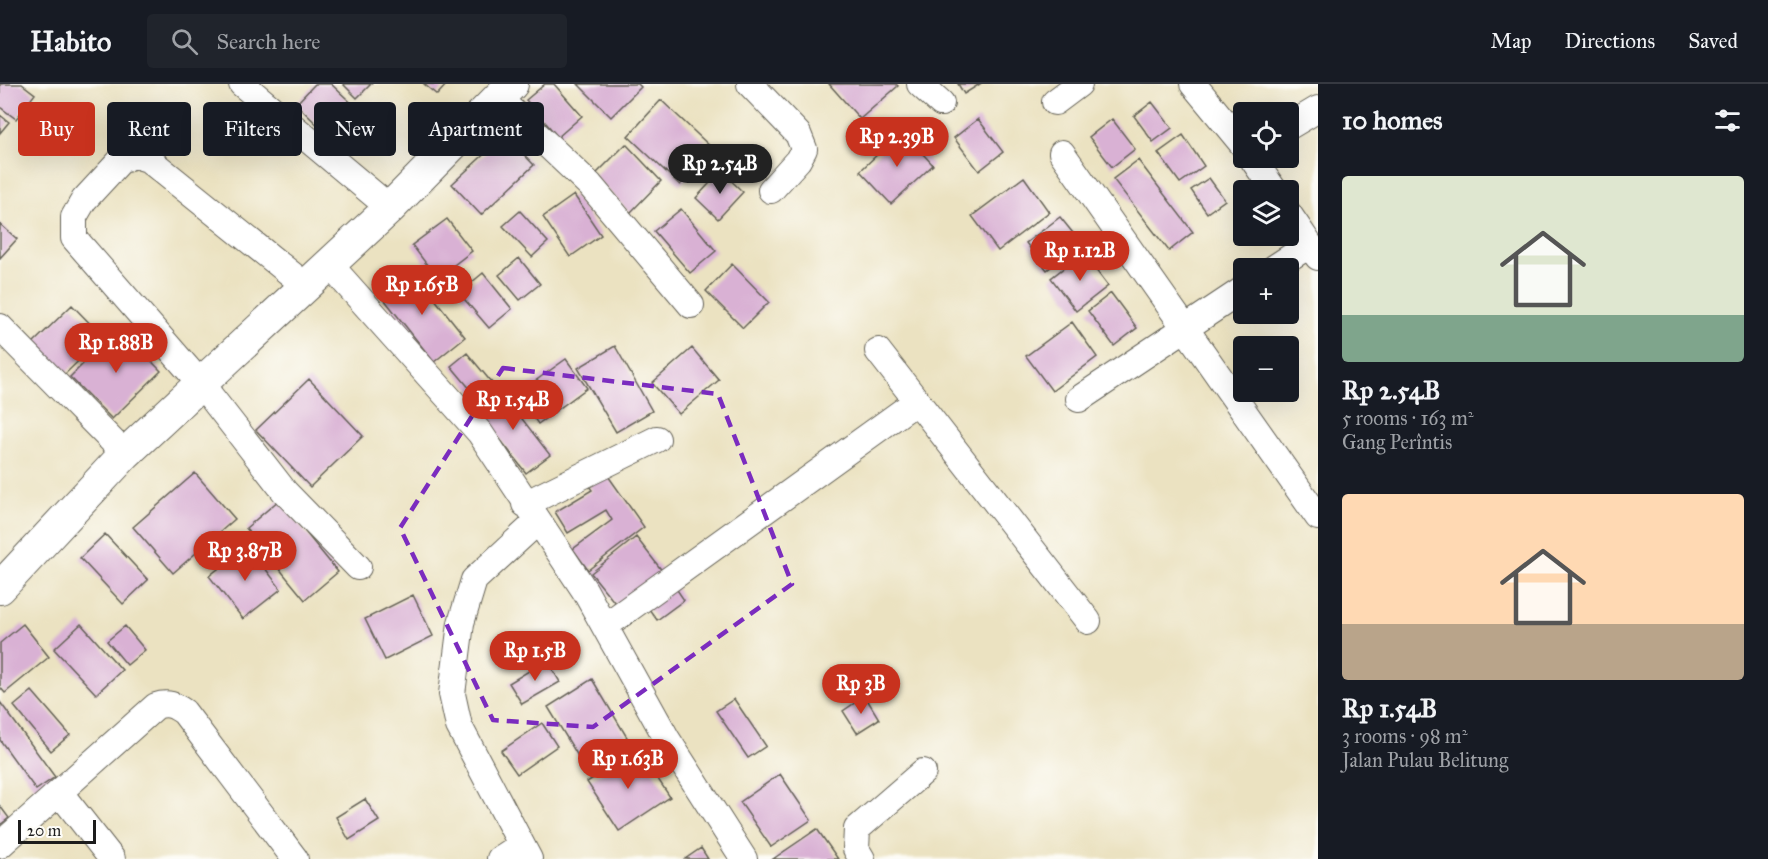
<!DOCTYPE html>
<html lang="en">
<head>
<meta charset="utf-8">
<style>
  :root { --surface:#171b24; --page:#20242c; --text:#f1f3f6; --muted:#9ea1a6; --line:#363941; --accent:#c8321e }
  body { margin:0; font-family:"IM FELL Great Primer",serif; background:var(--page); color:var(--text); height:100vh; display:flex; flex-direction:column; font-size:22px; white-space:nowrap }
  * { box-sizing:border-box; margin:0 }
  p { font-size:20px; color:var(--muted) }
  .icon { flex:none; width:33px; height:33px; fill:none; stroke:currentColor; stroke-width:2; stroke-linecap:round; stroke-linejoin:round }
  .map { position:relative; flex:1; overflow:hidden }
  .panel { display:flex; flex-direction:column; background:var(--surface); width:450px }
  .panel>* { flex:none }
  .hud { position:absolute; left:18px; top:18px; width:570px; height:54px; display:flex; gap:12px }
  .tools { position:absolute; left:1233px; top:18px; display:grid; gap:12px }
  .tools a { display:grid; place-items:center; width:66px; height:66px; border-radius:6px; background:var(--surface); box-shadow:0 6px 24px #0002; font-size:30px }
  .scale { position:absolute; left:18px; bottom:15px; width:78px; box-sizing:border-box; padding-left:6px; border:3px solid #1c1c1c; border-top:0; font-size:16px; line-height:21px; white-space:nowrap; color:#1c1c1c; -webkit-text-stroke:4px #fdfcf7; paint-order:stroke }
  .price { position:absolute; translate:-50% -51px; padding:0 14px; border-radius:21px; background:var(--accent); color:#fff; font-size:20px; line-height:39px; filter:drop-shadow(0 2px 3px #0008) }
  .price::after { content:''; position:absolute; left:50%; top:36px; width:18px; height:14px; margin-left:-9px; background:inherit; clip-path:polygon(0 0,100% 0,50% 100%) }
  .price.on { background:#222; color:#fff }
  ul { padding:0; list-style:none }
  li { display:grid; align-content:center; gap:12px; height:318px; padding:0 24px }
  li span { display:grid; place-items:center; height:186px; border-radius:6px; color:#555 }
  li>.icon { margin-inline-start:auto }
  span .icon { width:108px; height:108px; fill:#fffc; stroke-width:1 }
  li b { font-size:26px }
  h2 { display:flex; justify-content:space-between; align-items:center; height:72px; padding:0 24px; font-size:26px }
  .chip { padding:0 21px; border-radius:6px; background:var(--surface); box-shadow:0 6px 24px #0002; font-size:21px; line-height:54px }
  .chip.on { background:var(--accent); color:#fff }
  header { display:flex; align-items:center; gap:36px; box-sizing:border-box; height:84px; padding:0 30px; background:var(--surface); border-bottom:2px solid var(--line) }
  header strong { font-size:28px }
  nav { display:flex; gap:33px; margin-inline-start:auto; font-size:21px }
  .search { width:420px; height:54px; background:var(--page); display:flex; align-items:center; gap:15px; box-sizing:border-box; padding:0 21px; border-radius:6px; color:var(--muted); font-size:22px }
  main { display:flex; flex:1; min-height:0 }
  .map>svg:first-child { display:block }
</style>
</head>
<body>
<header>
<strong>Habito</strong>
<div class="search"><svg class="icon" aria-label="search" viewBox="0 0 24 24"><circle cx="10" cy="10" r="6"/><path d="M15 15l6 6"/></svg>Search here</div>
<nav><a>Map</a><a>Directions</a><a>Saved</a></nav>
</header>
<main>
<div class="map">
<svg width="1318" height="775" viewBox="0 0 1318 775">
  <rect width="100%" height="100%" fill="#fdfcf7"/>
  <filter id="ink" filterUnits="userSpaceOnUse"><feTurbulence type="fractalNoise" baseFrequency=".0167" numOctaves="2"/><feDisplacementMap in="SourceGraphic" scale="12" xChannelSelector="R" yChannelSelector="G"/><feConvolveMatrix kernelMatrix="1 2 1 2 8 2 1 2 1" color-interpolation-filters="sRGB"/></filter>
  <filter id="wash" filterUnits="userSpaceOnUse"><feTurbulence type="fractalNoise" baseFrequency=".008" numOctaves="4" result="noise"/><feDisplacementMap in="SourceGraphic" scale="24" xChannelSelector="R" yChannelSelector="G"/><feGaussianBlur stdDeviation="1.35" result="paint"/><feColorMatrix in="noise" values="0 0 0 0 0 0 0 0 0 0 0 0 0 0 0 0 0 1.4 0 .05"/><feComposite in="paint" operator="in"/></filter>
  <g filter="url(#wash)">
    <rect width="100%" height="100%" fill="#ebe2c1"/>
    <g id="blocks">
      <path fill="#d9b1d4" d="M0 0H22L35 10 16 35 0 23Z
        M315 0H331L362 29 335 58 296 20Z
        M343 0H371L357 14Z
        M424 0H447L437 11Z
        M545 0H554L582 32 558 53 526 16Z
        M578 0H638L641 3 611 33Z
        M829 0H896L898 2 860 35Z
        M958 0H980L964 10Z
        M661 16 714 66 680 101 628 52Z
        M1152 18 1172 44 1153 58 1134 32Z
        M0 31 9 38 0 49Z
        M978 35 1003 68 979 87 954 54Z
        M1112 35 1135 65 1112 83 1089 53Z
        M902 47 933 81 891 120 860 87Z
        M505 51 534 81 481 131 452 100Z
        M1183 51 1204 82 1180 99 1158 69Z
        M626 60 661 97 630 129 594 92Z
        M1138 76 1193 148 1169 167 1113 95Z
        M721 87 743 108 718 135 696 114Z
        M1024 93 1049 128 998 167 972 132Z
        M1209 94 1225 116 1207 129 1191 106Z
        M574 111 601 151 570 173 543 133Z
        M681 125 716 167 690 189 654 147Z
        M520 127 548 158 532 173 503 142Z
        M1060 133 1081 159 1047 186 1026 159Z
        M447 135 472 167 437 194 412 161Z
        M0 140 17 155 0 174Z
        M1083 169 1108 202 1076 227 1051 194Z
        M519 174 540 200 520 216 499 191Z
        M732 180 769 218 743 244 706 207Z
        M411 185 465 253 434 278 380 210Z
        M483 189 512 225 489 244 459 209Z
        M1111 209 1137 244 1114 262 1088 227Z
        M72 221 103 253 63 292 33 259Z
        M1072 238 1097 273 1052 307 1026 272Z
        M119 244 161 287 112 335 70 293Z
        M615 262 652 327 616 348 578 284Z
        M692 264 719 296 679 330 652 299Z
        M467 269 492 299 476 312 451 282Z
        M566 275 587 304 538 340 517 310Z
        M309 295 363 352 310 403 256 346Z
        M499 305 550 371 526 389 476 324Z
        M195 389 235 435 173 489 133 443Z
        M606 389 644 443 588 486 573 465 612 436 606 426 568 449 555 428 592 406 589 402Z
        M279 416 338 488 305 516 246 444Z
        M105 450 148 496 123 520 80 474Z
        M636 453 663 488 619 524 591 489Z
        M248 462 281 505 243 535 209 492Z
        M671 497 684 516 657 536 643 517Z
        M413 511 433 552 385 576 365 535Z
        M23 540 49 573 5 609 0 603V559Z
        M81 540 122 586 96 610 54 565Z
        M125 542 145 566 127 581 107 557Z
        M547 576 560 598 522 620 509 599Z
        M592 595 628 655 584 682 548 623Z
        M32 607 70 651 51 667 14 622Z
        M865 612 879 635 857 649 843 627Z
        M734 615 766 662 748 674 716 627Z
        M0 618 55 693 36 706 0 656Z
        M542 639 557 662 517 690 501 667Z
        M638 665 670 713 619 747 587 698Z
        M780 690 811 736 771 763 740 718Z
        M365 715 379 737 349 756 336 733Z
        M0 722 9 734 0 741Z
        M817 745 838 775H773Z
        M701 764 708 775H685Z"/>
    </g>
  </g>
  <g filter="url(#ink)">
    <use href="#blocks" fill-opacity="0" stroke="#646156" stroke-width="1.5"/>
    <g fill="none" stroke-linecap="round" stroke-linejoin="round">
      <g stroke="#646156" stroke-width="28">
        <path id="minor" d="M242 0 390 124
          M750 0 798 50 804 65 798 76 771 106
          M920 0 941 19
          M1193 0 1244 62
          M498 14 590 101 691 221
          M1055 18 1079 0
          M1288 43 1318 25
          M1062 69 1318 433
          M1252 74 1274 106
          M1288 129 1318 173
          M329 180 480 349 585 507 667 655 744 775
          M1274 184 1309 161
          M306 202 148 75 135 71 122 75 84 116 74 133V154L201 300 285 408 358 483
          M0 243 125 370
          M878 267 1088 537
          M1079 315 1244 205
          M525 420 657 355
          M605 542 917 317
          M60 709 112 775
          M0 761 156 622C168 618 174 621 184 628L295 775
          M500 775 520 762
          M529 775 459 642 452 610 461 539 474 496 537 438
          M862 775 856 765 857 745 923 688"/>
      </g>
      <g stroke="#646156" stroke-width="34">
        <path id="major" d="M0 504 125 370 390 124 512 0"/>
      </g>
      <use href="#minor" stroke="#fff" stroke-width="26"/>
      <use href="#major" stroke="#fff" stroke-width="32"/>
    </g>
  </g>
  <path fill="none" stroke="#7b2cbf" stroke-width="4.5" stroke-dasharray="12 8" stroke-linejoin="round" d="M503 284 718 310 792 500 593 643 493 636 400 444Z"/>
</svg>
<div class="tools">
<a><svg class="icon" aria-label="locate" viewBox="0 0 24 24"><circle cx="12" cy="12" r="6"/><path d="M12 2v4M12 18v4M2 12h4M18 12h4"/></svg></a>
<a><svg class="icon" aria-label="layers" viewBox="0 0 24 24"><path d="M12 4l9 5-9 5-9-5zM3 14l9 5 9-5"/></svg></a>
<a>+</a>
<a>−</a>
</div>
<div class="scale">20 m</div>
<b class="price" style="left:897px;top:84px">Rp 2.39B</b>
<b class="price on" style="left:720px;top:111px">Rp 2.54B</b>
<b class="price" style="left:1080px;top:198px">Rp 1.12B</b>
<b class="price" style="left:422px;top:232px">Rp 1.65B</b>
<b class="price" style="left:116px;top:290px">Rp 1.88B</b>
<b class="price" style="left:513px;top:347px">Rp 1.54B</b>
<b class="price" style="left:245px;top:498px">Rp 3.87B</b>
<b class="price" style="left:535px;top:598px">Rp 1.5B</b>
<b class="price" style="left:861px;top:631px">Rp 3B</b>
<b class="price" style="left:628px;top:706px">Rp 1.63B</b>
<div class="hud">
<a class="chip on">Buy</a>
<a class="chip">Rent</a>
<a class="chip">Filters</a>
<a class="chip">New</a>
<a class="chip">Apartment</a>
</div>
</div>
<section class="panel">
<h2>10 homes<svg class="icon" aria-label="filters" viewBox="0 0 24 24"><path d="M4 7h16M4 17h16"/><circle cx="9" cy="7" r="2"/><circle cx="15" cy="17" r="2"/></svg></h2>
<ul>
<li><span style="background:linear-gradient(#dfe7d0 75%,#7fa58c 0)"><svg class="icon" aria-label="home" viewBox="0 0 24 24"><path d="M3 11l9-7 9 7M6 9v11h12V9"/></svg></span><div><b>Rp 2.54B</b><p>5 rooms · 163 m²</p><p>Gang Perîntis</p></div></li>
<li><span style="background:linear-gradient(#ffd9b3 70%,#b9a48a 0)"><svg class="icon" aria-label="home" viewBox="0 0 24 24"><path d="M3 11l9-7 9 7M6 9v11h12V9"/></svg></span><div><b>Rp 1.54B</b><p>3 rooms · 98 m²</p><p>Jalan Pulau Belitung</p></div></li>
</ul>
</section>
</main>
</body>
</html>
